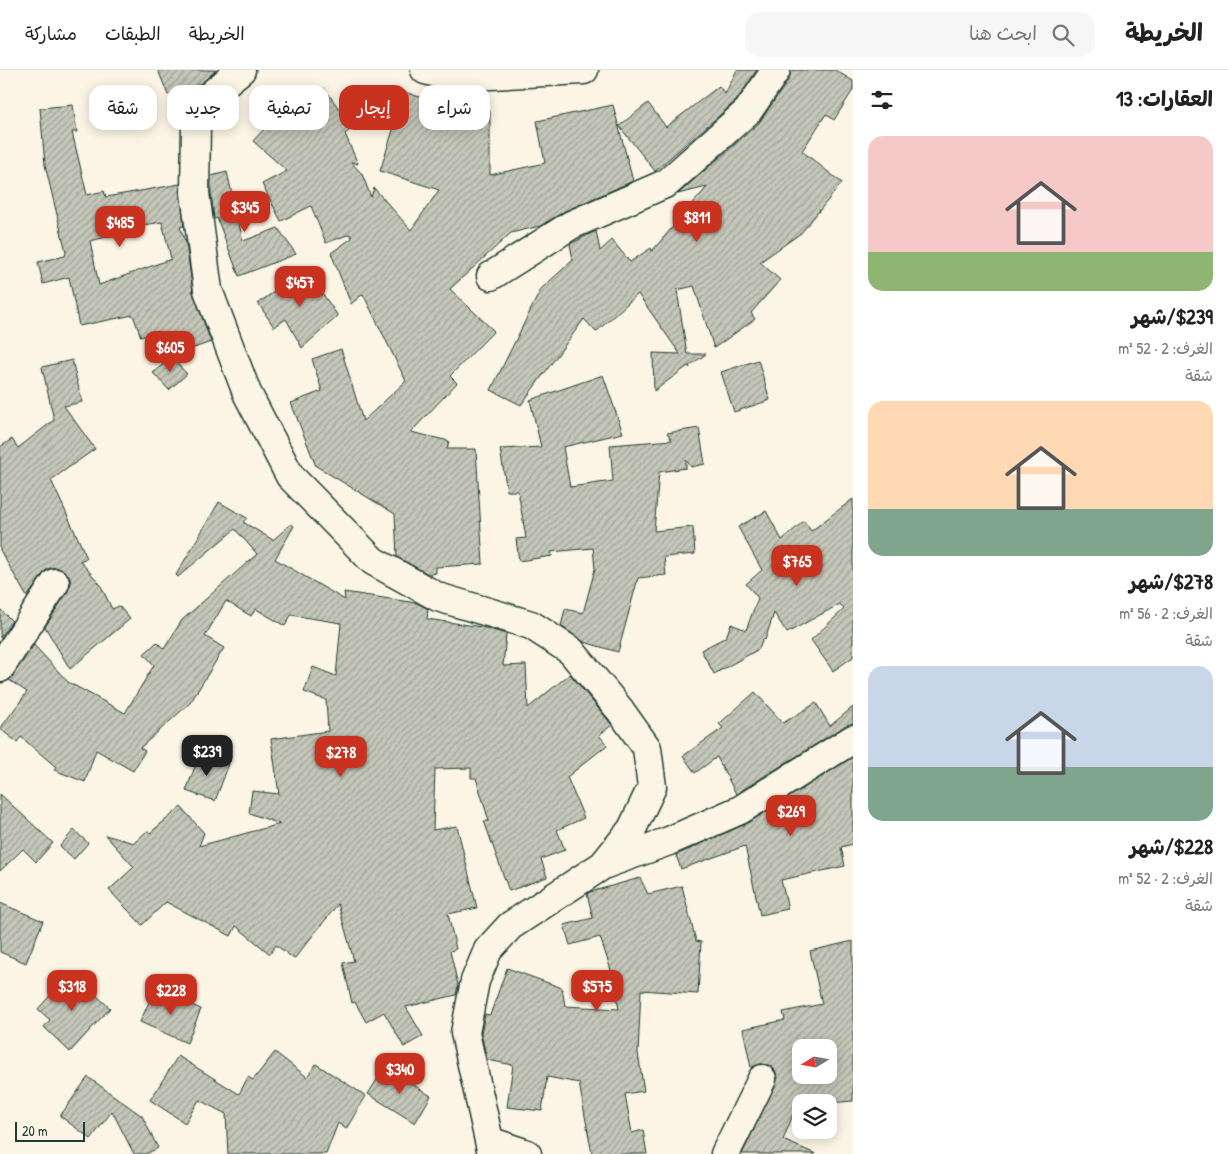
<!DOCTYPE html>
<html lang="ar">
<head>
<meta charset="utf-8">
<style>
  :root { --surface:#fff; --page:#f6f6f6; --text:#222; --muted:#767676; --line:#e0e0e0; --accent:#c8321e }
  body { margin:0; font-family:"Patrick Hand","Playpen Sans Arabic",sans-serif; background:var(--page); color:var(--text); direction:rtl; height:100vh; display:flex; flex-direction:column; font-size:19px; white-space:nowrap }
  * { box-sizing:border-box; margin:0 }
  p { font-size:16px; color:var(--muted) }
  .icon { flex:none; width:28px; height:28px; fill:none; stroke:currentColor; stroke-width:2; stroke-linecap:round; stroke-linejoin:round }
  .map { position:relative; flex:1; overflow:hidden; direction:ltr }
  .panel { display:flex; flex-direction:column; background:var(--surface); width:375px }
  .panel>* { flex:none }
  .top-card { position:absolute; left:15px; top:15px; width:475px; height:45px; direction:rtl; display:flex; gap:10px }
  .needle { width:32px; rotate:259deg }
  .tools { position:absolute; left:792px; top:969px; display:grid; gap:10px }
  .tools a { display:grid; place-items:center; width:45px; height:45px; border-radius:10px; background:var(--surface); box-shadow:0 2px 12px #0003; font-size:25px }
  .scale { position:absolute; left:15px; bottom:12px; width:70px; box-sizing:border-box; padding-left:5px; border:2px solid #1f3d34; border-top:0; font-size:14px; line-height:18px; white-space:nowrap; color:#1f3d34; -webkit-text-stroke:4px #fcf5e5; paint-order:stroke }
  .price { position:absolute; translate:-50% -42px; padding:0 11px; border-radius:10px; background:var(--accent); color:#fff; font-size:16px; line-height:32px; filter:drop-shadow(0 1px 2px #0008) }
  .price::after { content:''; position:absolute; left:50%; top:30px; width:15px; height:11px; margin-left:-8px; background:inherit; clip-path:polygon(0 0,100% 0,50% 100%) }
  .price.current { background:#222; color:#fff }
  ul { padding:0; list-style:none }
  li { display:grid; align-content:center; gap:10px; height:265px; padding:0 15px }
  li span { display:grid; place-items:center; height:155px; border-radius:15px; color:#555 }
  li>.icon { margin-inline-start:auto }
  span .icon { width:90px; height:90px; fill:#fffc; stroke-width:1 }
  li b { font-size:21px }
  h2 { display:flex; justify-content:space-between; align-items:center; height:60px; padding:0 15px; font-size:21px }
  .pill { padding:0 18px; border-radius:15px; background:var(--surface); box-shadow:0 2px 12px #0003; font-size:18px; line-height:45px }
  .pill.current { background:var(--accent); color:#fff }
  header { display:flex; align-items:center; gap:30px; box-sizing:border-box; height:70px; padding:0 25px; background:var(--surface); border-bottom:1px solid var(--line) }
  header strong { font-size:24px }
  nav { display:flex; gap:28px; margin-inline-start:auto; font-size:18px }
  .search { width:350px; height:45px; background:var(--page); display:flex; align-items:center; gap:12px; box-sizing:border-box; padding:0 18px; border-radius:15px; color:var(--muted); font-size:19px }
  main { display:flex; flex:1; min-height:0 }
  .map>svg:first-child { display:block }
</style>
</head>
<body>
<header>
<strong>الخريطة</strong>
<div class="search"><svg class="icon" aria-label="search" viewBox="0 0 24 24"><circle cx="10" cy="10" r="6"/><path d="M15 15l6 6"/></svg>ابحث هنا</div>
<nav><a>الخريطة</a><a>الطبقات</a><a>مشاركة</a></nav>
</header>
<main>
<section class="panel">
<h2>العقارات: 13<svg class="icon" aria-label="filters" viewBox="0 0 24 24"><path d="M4 7h16M4 17h16"/><circle cx="9" cy="7" r="2"/><circle cx="15" cy="17" r="2"/></svg></h2>
<ul>
<li><span style="background:linear-gradient(#f6c9c9 75%,#8fb573 0)"><svg class="icon" aria-label="home" viewBox="0 0 24 24"><path d="M3 11l9-7 9 7M6 9v11h12V9"/></svg></span><div><b>$239/شهر</b><p>الغرف: 2 · 52 m²</p><p>شقة</p></div></li>
<li><span style="background:linear-gradient(#ffd9b3 70%,#7fa58c 0)"><svg class="icon" aria-label="home" viewBox="0 0 24 24"><path d="M3 11l9-7 9 7M6 9v11h12V9"/></svg></span><div><b>$278/شهر</b><p>الغرف: 2 · 56 m²</p><p>شقة</p></div></li>
<li><span style="background:linear-gradient(#c9d6e8 65%,#7fa58c 0)"><svg class="icon" aria-label="home" viewBox="0 0 24 24"><path d="M3 11l9-7 9 7M6 9v11h12V9"/></svg></span><div><b>$228/شهر</b><p>الغرف: 2 · 52 m²</p><p>شقة</p></div></li>
</ul>
</section>
<div class="map">
<svg width="853" height="1084" viewBox="0 0 853 1084">
  <defs>
    <pattern id="building-hatch" width="6" height="6" patternUnits="userSpaceOnUse" patternTransform="scale(1.25)"><rect width="6" height="6" fill="#c5c7b9"/><path d="M-1 1l2-2M0 6l6-6M5 7l2-2" fill="none" stroke="#9fa397"/></pattern>
  </defs>
  <rect width="100%" height="100%" fill="#fcf5e5"/>
  <filter id="ink" filterUnits="userSpaceOnUse"><feTurbulence type="fractalNoise" baseFrequency=".02" numOctaves="2"/><feDisplacementMap in="SourceGraphic" scale="10" xChannelSelector="R" yChannelSelector="G"/><feConvolveMatrix kernelMatrix="1 2 1 2 8 2 1 2 1" color-interpolation-filters="sRGB"/></filter>
  <g filter="url(#ink)">
    <path fill="url(#building-hatch)" stroke="#1f3d34" fill-rule="evenodd" d="M158 0H216L202 13 168 25Z
      M737 0H757L736 31 655 101 619 56 648 33 666 57 719 16 725 24Z
      M791 0H835L853 11V20L834 50 826 44 802 81 842 113 801 163 760 192 780 210 751 243 755 249 714 278 694 216 677 220 687 284H706L689 296 690 298 688 296 654 321 653 283 680 284 638 224 596 262 584 249 521 335 491 320 541 219 573 190 570 174 596 161 600 181 612 170 630 192 651 178 652 181 707 117 678 124 759 53 789 9Z
      M324 18 353 58 345 64 358 94 351 92 362 104 371 127 374 118 411 160 439 120 380 101 405 22 440 34 438 41H490V105L545 93 537 51 613 35 633 111 565 141 540 156 511 163 450 219 494 261 450 306 457 313 411 362 449 371 447 379H476L483 494 436 497V503L428 504 397 487 395 444 316 396 291 333 322 321 312 289 341 279 363 351 406 311 363 224 351 234 331 183 352 168 350 164 326 173 311 136 281 151 262 114 287 101 253 71 267 56 255 37 277 24 289 43Z
      M73 35 77 62H72L87 125 104 121 106 127 180 114 184 156 180 157 186 173 193 222 211 272 166 288 156 262 141 267 133 245 79 256 69 207 43 214 38 192 65 186 66 182 45 95 40 38ZM162 152 171 189 99 215 90 171 115 165 113 160Z
      M227 102 243 171 278 158 296 184 239 206 217 148 214 149 211 122V106Z
      M306 200 338 246 302 278 286 249 274 257 258 233Z
      M171 287 187 304 169 320 153 303Z
      M72 290 82 332 64 336 95 379 51 410 87 488 80 491 100 514 112 539 119 536 130 549 70 599 45 557 68 521 71 513 69 505 63 500 56 497 47 499 27 527 0 480V377L12 369 18 378 54 350 42 297Z
      M758 290 770 330 734 342 721 302Z
      M603 305 623 363 563 377 570 417 613 411 610 375 672 370 667 363 699 358 705 394 691 397 686 390V398L659 402 654 461 693 457 695 484 664 487 666 505 638 508 618 582 584 572 561 556 565 539 583 543 595 499 593 478 551 482 552 486 519 491 516 469 526 468 518 421H507L500 379 541 377 530 330Z
      M853 429V587L833 601 811 570 844 539 840 534 787 563 774 543 765 570 763 569 759 579 714 604 701 580 726 567 731 554 746 560 758 528 746 514 762 500 738 457 766 441 782 470 804 451 811 461Z
      M219 432 247 448 243 452 273 470 291 454 294 456 275 489 345 530 344 522 417 533 428 539 427 549 482 557 506 564 503 596 526 595 528 638 570 604 612 655 599 665 607 675 567 707 584 748 557 760 565 780 541 789 547 807 509 821 484 751H489L476 708H471V698L435 699 433 760 457 756 477 838 448 844 456 879 450 881 458 915 456 925 406 937 423 966 404 977 384 942 366 952 355 932 352 933 343 893 354 891 338 834 294 889 276 875 270 884 236 856 231 866 166 832 142 855 109 820 134 797 105 765 134 773 147 761 150 763 181 737 204 763 199 776 280 754 249 743 252 721 279 724 271 669 328 661 326 630 304 622 313 597 336 606 341 553 291 545 285 556 256 539 251 546 226 531 205 566 224 578 190 633 140 678 145 681 133 701 96 680 85 712 54 700 56 697 21 667 17 672 0 659 27 622 9 610 34 575 68 612 125 643 154 595 144 584 157 572 164 579 182 550 257 484 235 459 178 507 176 505Z
      M0 539 12 551 0 568Z
      M755 622 783 653 816 633 830 656 853 637V653L845 656 736 724 717 687 695 703 683 686 723 658 719 654Z
      M200 683 229 694 215 731 186 721Z
      M853 687V774L841 777 845 796 781 810 788 839 760 845 745 776 681 799 676 785 748 753Z
      M0 724 53 773 36 792 23 779 0 801Z
      M74 760 88 773 74 789 60 776Z
      M640 808 648 824 682 816 696 871 701 872 698 924 641 920 638 983 644 1021 625 1024 632 1063 643 1060 647 1084H592L579 1013 547 1007 542 1041 507 1037 513 995 487 990 481 963 485 944 490 945 507 898 562 918 565 936 619 939 610 897 600 867 570 875 564 855 593 848 587 824 590 822Z
      M0 833 43 851 26 893 0 882Z
      M853 871V1031L829 1033 801 1032V1036L796 1037 783 1070 816 1084H742L778 1008 775 1000 768 995 760 994 751 998 743 959 785 950 783 942 822 934 810 881ZM801 978H829V1005H801Z
      M71 902 110 938 70 982 44 957 50 950 38 939Z
      M155 919 201 939 187 973 140 952Z
      M275 982 307 1007 316 994 366 1026 346 1059 338 1053 326 1084H228L226 1044 199 1030 185 1053 150 1030 178 986 239 1024 248 1007 253 1010Z
      M385 997 431 1026 415 1053 368 1024Z
      M88 1007 142 1046 158 1078 146 1084H134L112 1041 91 1069 60 1046Z"/>
    <g fill="none" stroke-linecap="round" stroke-linejoin="round">
      <g stroke="#1f3d34" stroke-width="31">
        <path id="minor" d="M241 0 213 23 196 54 195 123 208 220 247 323 290 406 373 491 438 527 531 555 571 581 620 640 647 678 652 717 632 759 603 795
          M425 0 452 7 584 0
          M491 206 571 155 667 113 748 41 776 0
          M0 598 55 513
          M489 1071 527 1084
          M492 1084 465 963 475 911 488 880 510 856 603 795 669 771 740 740 853 669
          M725 1084 762 1009"/>
      </g>
      <use href="#minor" stroke="#fcf5e5" stroke-width="28"/>
    </g>
  </g>
</svg>
<div class="tools">
<a><svg class="needle" viewBox="-14 -14 28 28"><path d="M0-13l5 13h-10z" fill="#e53935"/><path d="M0 13l5-13h-10z" fill="#767676"/></svg></a>
<a><svg class="icon" aria-label="layers" viewBox="0 0 24 24"><path d="M12 4l9 5-9 5-9-5zM3 14l9 5 9-5"/></svg></a>
</div>
<div class="scale">20 m</div>
<b class="price" style="left:245px;top:163px">$345</b>
<b class="price" style="left:697px;top:173px">$811</b>
<b class="price" style="left:120px;top:178px">$485</b>
<b class="price" style="left:300px;top:238px">$457</b>
<b class="price" style="left:170px;top:303px">$605</b>
<b class="price" style="left:797px;top:517px">$765</b>
<b class="price current" style="left:207px;top:707px">$239</b>
<b class="price" style="left:341px;top:708px">$278</b>
<b class="price" style="left:791px;top:767px">$269</b>
<b class="price" style="left:72px;top:942px">$318</b>
<b class="price" style="left:597px;top:942px">$575</b>
<b class="price" style="left:171px;top:946px">$228</b>
<b class="price" style="left:400px;top:1025px">$340</b>
<div class="top-card">
<a class="pill">شراء</a>
<a class="pill current">إيجار</a>
<a class="pill">تصفية</a>
<a class="pill">جديد</a>
<a class="pill">شقة</a>
</div>
</div>
</main>
</body>
</html>
